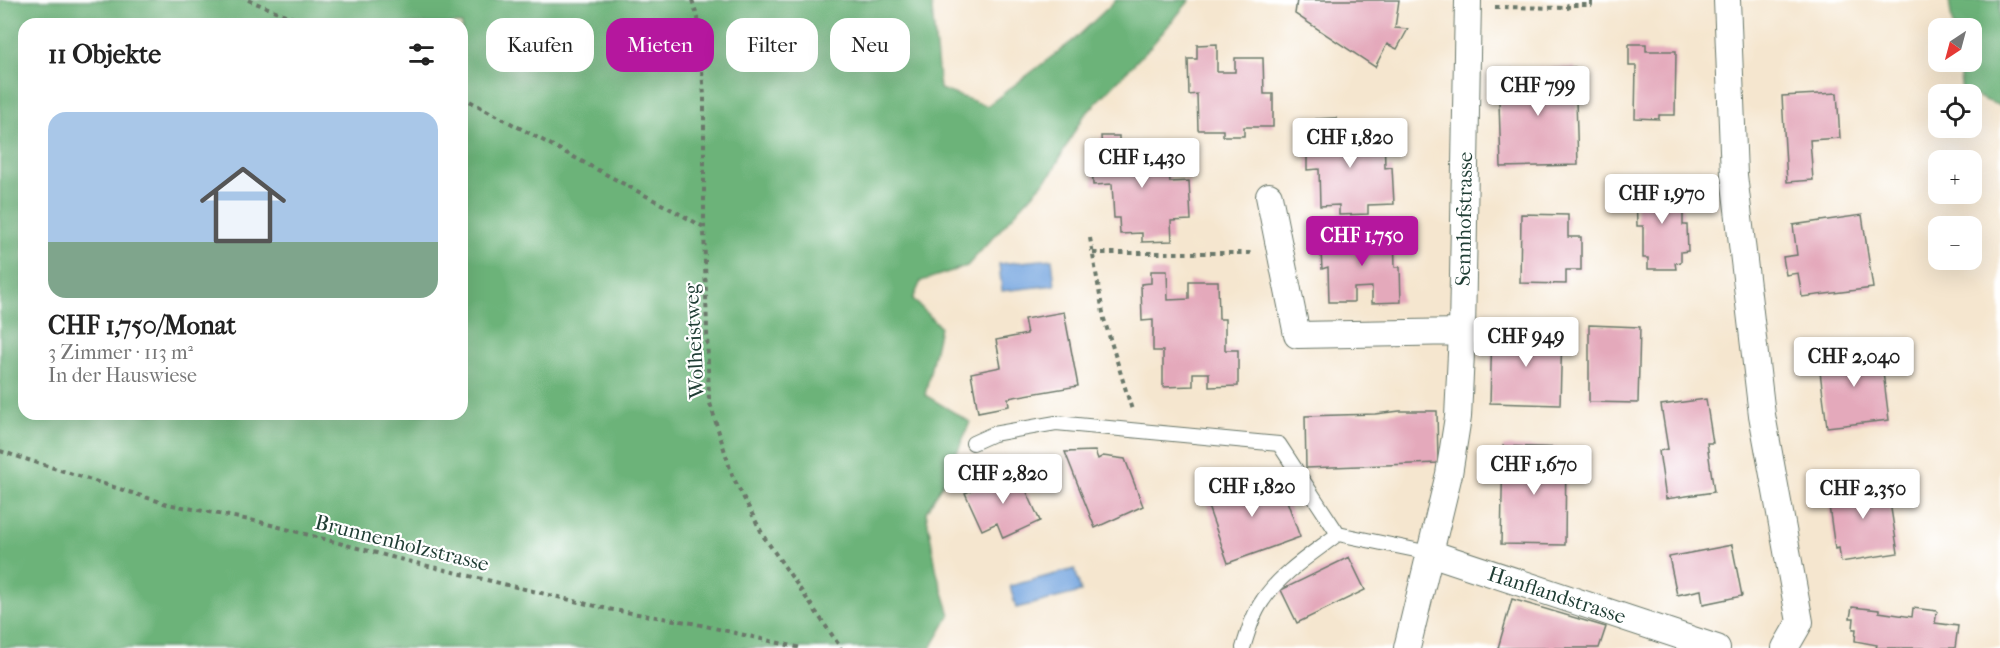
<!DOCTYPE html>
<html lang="de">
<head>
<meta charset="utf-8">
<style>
  :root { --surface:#fff; --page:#f6f6f6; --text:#222; --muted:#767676; --line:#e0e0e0; --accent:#b5179e }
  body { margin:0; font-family:"IM FELL French Canon",serif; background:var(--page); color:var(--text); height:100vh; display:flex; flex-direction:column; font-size:22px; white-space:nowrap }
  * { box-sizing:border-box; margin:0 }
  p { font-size:20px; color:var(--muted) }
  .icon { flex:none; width:33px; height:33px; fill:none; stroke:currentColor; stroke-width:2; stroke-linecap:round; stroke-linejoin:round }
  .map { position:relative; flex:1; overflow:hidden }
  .side { position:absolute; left:18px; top:18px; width:450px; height:402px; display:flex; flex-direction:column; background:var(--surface); border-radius:18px; box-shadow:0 6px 24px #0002 }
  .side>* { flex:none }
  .banner { position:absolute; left:486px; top:18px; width:570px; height:54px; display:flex; gap:12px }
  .needle { width:39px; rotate:216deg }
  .buttons { position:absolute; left:1928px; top:18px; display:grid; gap:12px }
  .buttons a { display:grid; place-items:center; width:54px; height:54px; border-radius:12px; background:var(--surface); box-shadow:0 6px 24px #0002; font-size:30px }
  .price { position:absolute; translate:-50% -51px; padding:0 14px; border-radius:6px; background:#fff; color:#222; font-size:20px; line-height:39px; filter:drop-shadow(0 2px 3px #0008) }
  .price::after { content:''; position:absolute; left:50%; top:36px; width:18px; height:14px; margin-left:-9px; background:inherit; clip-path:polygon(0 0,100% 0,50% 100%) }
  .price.selected { background:var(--accent); color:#fff }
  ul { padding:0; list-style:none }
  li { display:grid; align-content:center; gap:12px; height:318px; padding:0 30px }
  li+li { border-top:2px solid var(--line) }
  li span { display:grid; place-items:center; height:186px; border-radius:18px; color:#555 }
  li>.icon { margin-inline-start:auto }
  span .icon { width:108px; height:108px; fill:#fffc; stroke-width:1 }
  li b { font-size:26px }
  h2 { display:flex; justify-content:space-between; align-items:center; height:72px; padding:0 30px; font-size:26px }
  .pill { padding:0 21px; border-radius:18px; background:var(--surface); box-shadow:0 6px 24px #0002; font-size:21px; line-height:54px }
  .pill.selected { background:var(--accent); color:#fff }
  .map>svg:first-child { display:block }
</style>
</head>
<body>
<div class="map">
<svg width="2000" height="648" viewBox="0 0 2000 648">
  <rect width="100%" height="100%" fill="#fff"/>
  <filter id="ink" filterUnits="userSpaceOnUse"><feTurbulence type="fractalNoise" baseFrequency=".0167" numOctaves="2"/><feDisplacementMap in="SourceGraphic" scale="12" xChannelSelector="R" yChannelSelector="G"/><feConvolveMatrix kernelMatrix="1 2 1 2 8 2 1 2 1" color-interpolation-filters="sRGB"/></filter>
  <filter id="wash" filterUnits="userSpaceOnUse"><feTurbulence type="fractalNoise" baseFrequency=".008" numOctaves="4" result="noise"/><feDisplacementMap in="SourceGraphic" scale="24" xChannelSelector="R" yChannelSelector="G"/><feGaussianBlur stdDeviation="1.35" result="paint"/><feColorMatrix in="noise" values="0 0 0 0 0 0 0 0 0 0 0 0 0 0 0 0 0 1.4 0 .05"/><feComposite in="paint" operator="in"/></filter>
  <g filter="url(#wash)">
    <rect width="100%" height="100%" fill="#f5e6cf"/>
    <path fill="#6cb379" stroke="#467856" stroke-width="1.5" fill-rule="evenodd" d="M0 0H931L940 89 987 106 1075 39 1116 0H1190L1151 46 1082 118 1051 174 967 266 921 281 913 299 940 327 925 395 970 422 948 474 926 512 937 573 950 615 931 648H0ZM24 24H462V414H24Z
      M1949 0H2000V106L1962 91 1958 62H1971V28H1953Z"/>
    <path fill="#74a5df" stroke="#4a718a" stroke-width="1.5" d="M1052 259 1055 285 1002 291 999 264Z
      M1075 569 1081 592 1016 608 1010 586Z"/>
    <g id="blocks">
      <path fill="#e4a9bb" d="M1297 0H1399L1395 28 1408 29 1397 49 1387 44 1375 67 1295 14Z
        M1217 44V72H1235V58H1263L1264 94H1273V127H1244V136H1223V130H1198L1197 94 1189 95 1188 59H1197V45Z
        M1629 44H1646V51H1676L1675 115H1659V119L1635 118 1636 66H1629Z
        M1575 67 1578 165 1501 167 1498 69Z
        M1837 93 1840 138 1810 140 1813 180 1787 182 1782 96Z
        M1336 118 1337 147 1354 146 1353 131 1384 130 1385 168 1392 167 1394 204 1368 205V214L1339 215V205L1320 206 1319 169 1307 170V130H1316V119Z
        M1101 136H1119V149L1168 148 1170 182 1189 181 1191 220 1171 221 1172 241 1142 242V233L1120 234 1119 218H1114L1112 184 1093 185 1092 151 1102 150Z
        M1671 181V187H1676V197H1683V225H1687L1688 251 1681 252V262L1675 263 1676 269H1648V258H1643V226H1637L1636 191H1643V182Z
        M1521 214 1568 215V237H1581V270H1566V284L1520 283Z
        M1862 215 1873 288 1802 297 1798 273 1786 275 1783 257 1797 255 1793 225Z
        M1363 232H1394L1395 267H1400L1401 302 1372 303V287L1354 288V302H1329L1328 267 1322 269 1320 235 1348 234V249H1364Z
        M1151 271H1167L1168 300 1189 299V281H1218L1219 319H1225V350H1238V386L1209 387V373H1193V386L1163 387V351H1153V320L1142 321 1141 284 1151 283Z
        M1064 312 1078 386 1008 398 1009 406 978 412 971 373 1001 367 996 340 1027 334 1024 319Z
        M1589 325 1640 327 1638 403 1589 402Z
        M1492 330 1562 332 1560 405 1490 403Z
        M1880 348 1889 420 1827 427 1818 356Z
        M1706 399 1713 443H1707L1714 492 1666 499 1659 451 1668 449 1661 405Z
        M1400 411H1437L1438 463 1306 468 1305 416 1375 414Z
        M1503 446 1566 448 1565 545 1501 544Z
        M1095 451 1098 459 1103 456 1125 459 1143 506 1095 528 1065 452Z
        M1017 470 1040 521 1003 538 997 523 982 530 965 493Z
        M1277 473 1300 537 1228 563 1205 498Z
        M1886 477 1898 553 1841 562 1839 548 1835 549 1829 506 1832 505 1829 486Z
        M1732 545 1742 596 1703 604 1701 590 1677 595 1669 557Z
        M1349 557 1365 590 1297 623 1281 590Z
        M1512 599 1606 627 1599 648H1498Z
        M1852 607 1879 610V612L1912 617 1913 608 1937 611 1935 623 1958 626 1955 648H1876L1877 645 1855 641 1856 629H1853L1854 618H1850Z"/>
    </g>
  </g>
  <g filter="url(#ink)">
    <use href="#blocks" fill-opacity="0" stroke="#6a786a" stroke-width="1.5"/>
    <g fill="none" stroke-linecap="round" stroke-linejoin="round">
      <g stroke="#6a786a" stroke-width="16">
        <path id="service" d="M973 443 993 434 1056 423 1279 444 1338 534 1430 553
          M1243 648C1248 632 1253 614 1263 600 1281 573 1312 554 1338 534"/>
      </g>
      <g stroke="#6a786a" stroke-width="28">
        <path id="minor" d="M1727 0 1734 175 1762 415 1800 622 1785 648
          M1269 196 1297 335 1462 332
          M1430 553 1717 648
          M1407 648 1449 474 1458 417 1462 332 1468 0"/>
      </g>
      <path stroke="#6a786a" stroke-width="4" stroke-dasharray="4.5 4.5" stroke-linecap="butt" d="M248 0 308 24
        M692 0 698 18 704 96V227L709 400 732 475 764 537 841 648
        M1495 7 1568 8V5H1591V0
        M462 97 704 227
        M1090 238 1104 319 1132 410
        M1093 253H1252V251
        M0 451 167 504 260 522 399 559 608 609 692 623 801 648"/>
      <use href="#service" stroke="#fff" stroke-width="14"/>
      <use href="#minor" stroke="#fff" stroke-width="26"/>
    </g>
  </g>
  <g text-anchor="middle" stroke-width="4.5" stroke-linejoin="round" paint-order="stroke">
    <g font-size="21" fill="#1f3d34" stroke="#fff">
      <text transform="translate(1464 219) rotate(-89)" y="7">Sennhofstrasse</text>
      <text transform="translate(694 341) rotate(-93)" y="7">Wolheistweg</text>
      <text transform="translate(402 543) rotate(14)" y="7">Brunnenholzstrasse</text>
      <text transform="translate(1557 595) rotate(18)" y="7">Hanflandstrasse</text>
    </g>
  </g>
</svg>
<div class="buttons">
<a><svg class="needle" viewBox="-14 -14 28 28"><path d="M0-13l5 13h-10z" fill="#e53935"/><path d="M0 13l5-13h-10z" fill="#767676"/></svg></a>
<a><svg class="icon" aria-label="locate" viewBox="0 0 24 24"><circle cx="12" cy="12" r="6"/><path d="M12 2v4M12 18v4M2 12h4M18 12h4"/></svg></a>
<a>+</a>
<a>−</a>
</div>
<b class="price" style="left:1538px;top:117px">CHF 799</b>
<b class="price" style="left:1350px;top:169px">CHF 1,820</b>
<b class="price" style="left:1142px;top:189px">CHF 1,430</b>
<b class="price" style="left:1662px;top:225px">CHF 1,970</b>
<b class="price selected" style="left:1362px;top:267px">CHF 1,750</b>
<b class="price" style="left:1526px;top:368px">CHF 949</b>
<b class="price" style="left:1854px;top:388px">CHF 2,040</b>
<b class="price" style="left:1534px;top:496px">CHF 1,670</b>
<b class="price" style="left:1003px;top:505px">CHF 2,820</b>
<b class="price" style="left:1252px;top:518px">CHF 1,820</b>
<b class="price" style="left:1863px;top:520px">CHF 2,350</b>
<div class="banner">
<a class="pill">Kaufen</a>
<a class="pill selected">Mieten</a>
<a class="pill">Filter</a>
<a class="pill">Neu</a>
</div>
<section class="side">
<h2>11 Objekte<svg class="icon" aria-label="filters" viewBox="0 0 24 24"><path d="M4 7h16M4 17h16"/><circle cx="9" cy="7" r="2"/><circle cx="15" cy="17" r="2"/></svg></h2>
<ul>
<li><span style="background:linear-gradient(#a9c7e8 70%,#7fa58c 0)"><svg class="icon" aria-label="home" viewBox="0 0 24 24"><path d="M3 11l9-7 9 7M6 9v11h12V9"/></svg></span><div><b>CHF 1,750/Monat</b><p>3 Zimmer · 113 m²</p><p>In der Hauswiese</p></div></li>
</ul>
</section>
</div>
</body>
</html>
